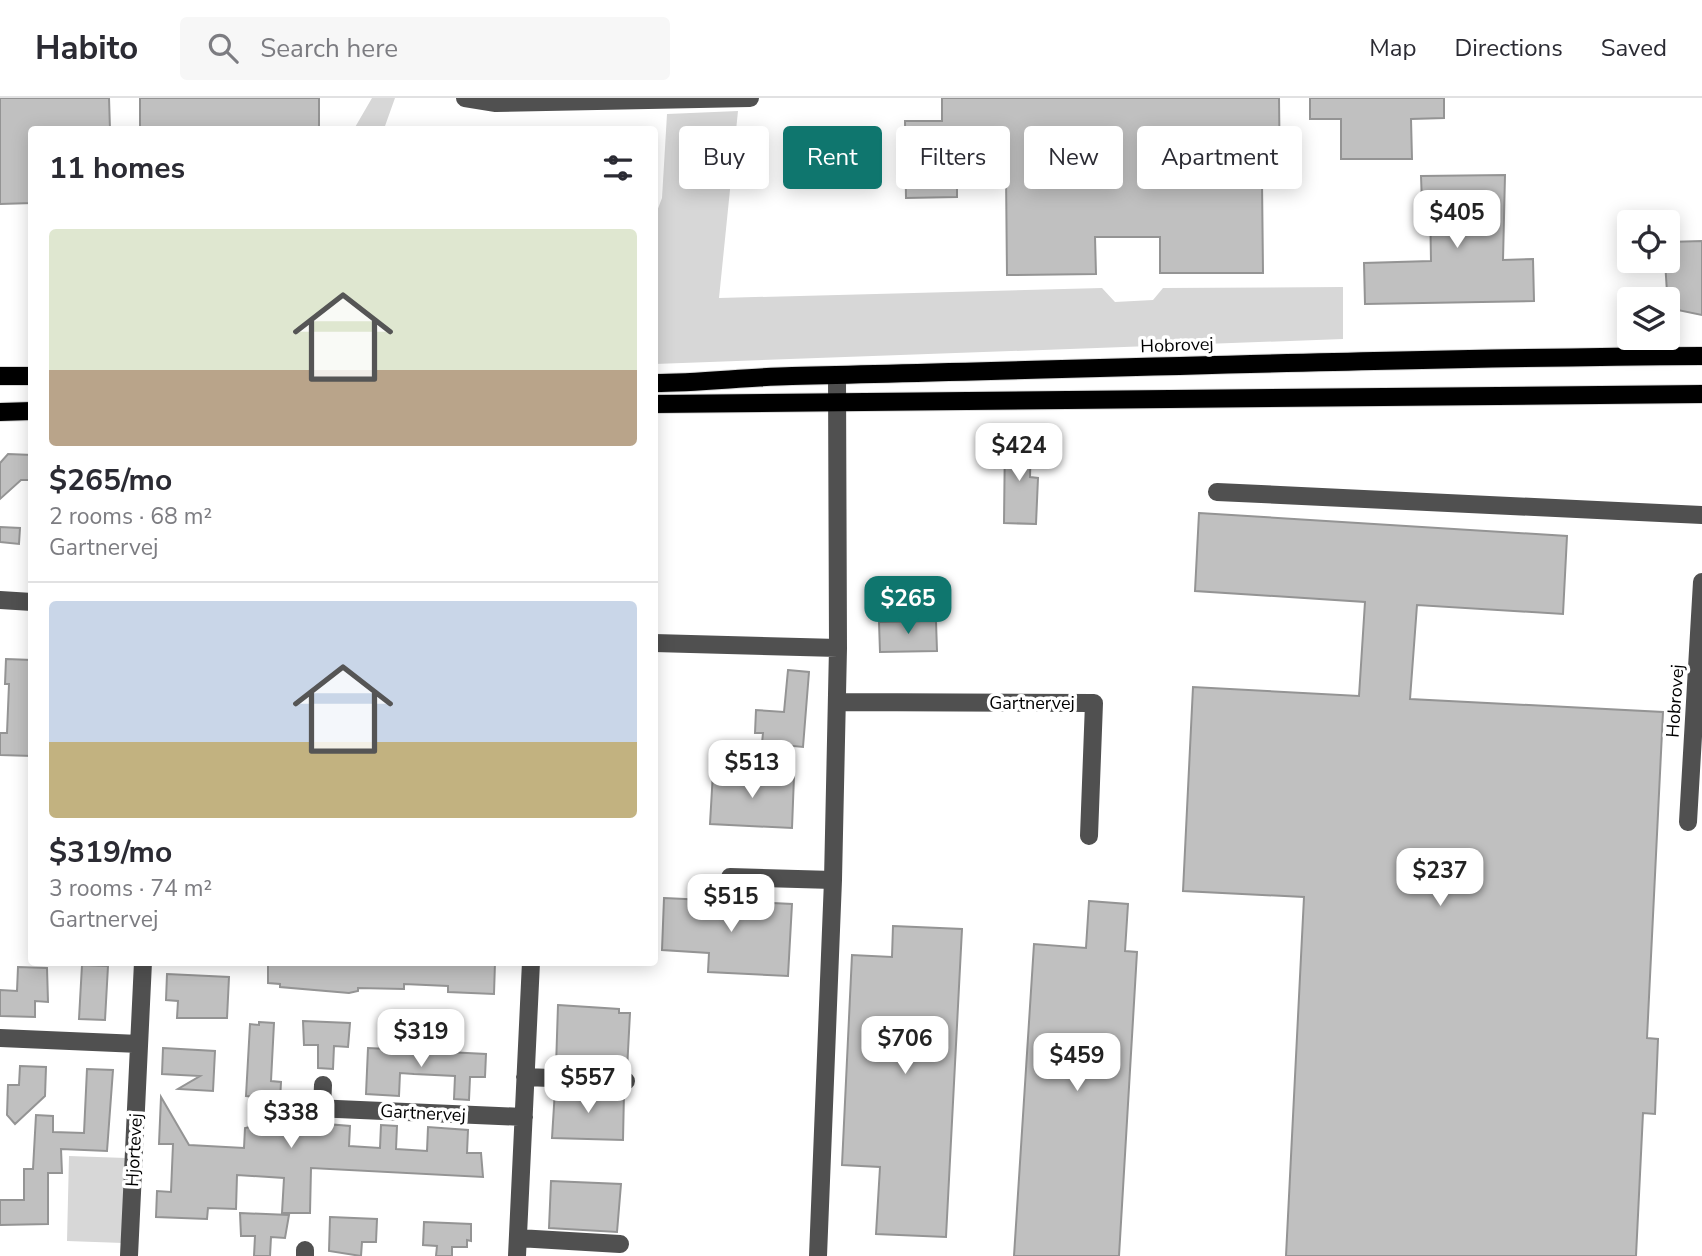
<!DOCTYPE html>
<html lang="en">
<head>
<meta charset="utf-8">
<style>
  :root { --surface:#fff; --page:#f7f7f7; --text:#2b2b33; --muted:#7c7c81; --line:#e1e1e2; --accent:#0f766e }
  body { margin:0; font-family:"Nunito Sans",sans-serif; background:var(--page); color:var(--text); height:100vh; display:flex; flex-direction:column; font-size:26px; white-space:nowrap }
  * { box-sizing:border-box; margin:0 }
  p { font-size:23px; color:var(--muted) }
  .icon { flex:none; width:38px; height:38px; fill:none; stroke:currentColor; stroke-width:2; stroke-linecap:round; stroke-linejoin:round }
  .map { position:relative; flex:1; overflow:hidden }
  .sheet { position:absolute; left:28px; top:28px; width:630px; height:840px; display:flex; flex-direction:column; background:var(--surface); border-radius:7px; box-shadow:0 4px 18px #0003 }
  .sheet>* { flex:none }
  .hud { position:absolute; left:679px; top:28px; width:665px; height:63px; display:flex; gap:14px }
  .controls { position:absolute; left:1617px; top:112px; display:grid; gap:14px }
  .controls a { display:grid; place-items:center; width:63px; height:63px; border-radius:7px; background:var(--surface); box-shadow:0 4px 18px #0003; font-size:35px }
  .price { position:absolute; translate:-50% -60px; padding:0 16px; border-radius:14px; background:#fff; color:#222; font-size:23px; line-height:46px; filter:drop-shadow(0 2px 4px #0008) }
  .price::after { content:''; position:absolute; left:50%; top:42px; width:21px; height:16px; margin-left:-10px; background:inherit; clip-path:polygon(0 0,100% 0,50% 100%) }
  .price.on { background:var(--accent); color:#fff }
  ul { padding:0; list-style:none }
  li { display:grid; align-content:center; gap:14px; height:371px; padding:0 21px }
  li+li { border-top:2px solid var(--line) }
  li span { display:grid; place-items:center; height:217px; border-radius:7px; color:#555 }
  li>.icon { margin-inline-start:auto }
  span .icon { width:126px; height:126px; fill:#fffc; stroke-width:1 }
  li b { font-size:30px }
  h2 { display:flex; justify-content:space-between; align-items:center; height:84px; padding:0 21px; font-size:30px }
  .chip { padding:0 24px; border-radius:7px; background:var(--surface); box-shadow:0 4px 18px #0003; font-size:24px; line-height:63px }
  .chip.on { background:var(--accent); color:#fff }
  header { display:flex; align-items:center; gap:42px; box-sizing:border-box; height:98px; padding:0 35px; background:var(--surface); border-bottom:2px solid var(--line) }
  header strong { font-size:33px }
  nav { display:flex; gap:38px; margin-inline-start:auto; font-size:24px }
  .search { width:490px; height:63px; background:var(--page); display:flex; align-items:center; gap:18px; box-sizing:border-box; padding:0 24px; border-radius:7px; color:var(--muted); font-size:26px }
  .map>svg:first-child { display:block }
</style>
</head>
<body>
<header>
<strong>Habito</strong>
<div class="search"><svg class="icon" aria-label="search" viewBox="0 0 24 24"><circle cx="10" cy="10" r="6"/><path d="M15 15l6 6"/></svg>Search here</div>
<nav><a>Map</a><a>Directions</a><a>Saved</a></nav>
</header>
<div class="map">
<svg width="1702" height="1158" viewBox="0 0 1702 1158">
  <rect width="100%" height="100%" fill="#fff"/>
  <path fill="#d7d7d7" d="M372 0H395L385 28 354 31Z
    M738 13 719 200 1102 190 1115 204 1153 202 1163 190 1343 189V241L655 266 654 121 662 100 667 16Z
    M69 1058 126 1060 123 1145 67 1143Z"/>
  <path fill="#c0c0c0" stroke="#949494" stroke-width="2" d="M0 0H109L110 32H32V105L0 106Z
    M140 0H319V32H140Z
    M942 0H1279L1280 84H1262L1263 175H1160V139H1095L1096 176 1007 177 1006 76H957V99L906 100 905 23H942Z
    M1310 0H1444V20L1411 21 1412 61H1341V21H1310Z
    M1505 77 1503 162 1533 161 1534 203 1365 206 1364 165 1431 163 1430 105H1422L1421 78Z
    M1702 143V217L1668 210 1665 163H1668V144Z
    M1005 339 1031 340 1030 379 1038 380 1036 426 1004 425Z
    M8 356 32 357V382H21L0 401V365Z
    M1199 415 1567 438 1563 516 1417 507 1410 601 1663 614 1647 940 1658 941 1655 1016 1643 1015 1636 1158H1286L1304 799 1183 793 1193 589 1359 598 1365 504 1195 493Z
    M0 429 20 430 19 446 0 444Z
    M936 523 937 553 880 554 879 524Z
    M6 561 32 562V658L0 657V635H7L9 586H5Z
    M788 572 809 574 803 649 762 645 763 635H755L756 612 784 614Z
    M713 674 794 678 792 730 710 726Z
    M664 800 792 806 788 878 708 874 709 855 662 852Z
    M1089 803 1128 806 1125 853 1137 854 1119 1158H1014L1034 846 1086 850Z
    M893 828 962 831 946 1139 876 1136 880 1069 842 1067 852 857 892 859Z
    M268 864H495L494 896 448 894V888L404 886V891L358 890V893L349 895 280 889V886L268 885Z
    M82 867 108 868 105 922 79 921Z
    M18 869 47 870 48 904 35 903V919L0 918V892L17 893Z
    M167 876 229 879 227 920H177L178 903 166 902Z
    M558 907 619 911V915H630L627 972 556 969Z
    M303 923 350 925 348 949 334 948 333 971 318 970V947H304Z
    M259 924 274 925 271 983 281 984 279 1022 350 1028 349 1048 380 1050 381 1027 397 1028 396 1051 427 1053 428 1029 468 1032 467 1055H481L483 1079 311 1070 310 1115H282L284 1080 237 1077 236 1111 208 1110 207 1121 156 1119 157 1093 171 1094 173 1046H159L161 999 189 1047 244 1050 245 1030 255 1028 257 999 246 998 250 926 259 927Z
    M163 950 215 953 213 993 178 991 200 978 162 976Z
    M368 950 486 956 485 979H470L469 1002 454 1001 455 978 414 976 400 975 399 998 366 996Z
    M20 968 46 969 45 998 15 1026 7 1017 8 987H19Z
    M87 971 113 972 107 1053 61 1051 62 1075H48V1126L0 1127V1102H24V1071H33L36 1017 53 1018V1034L84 1035Z
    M555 992 624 994 623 1042 552 1040Z
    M551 1083 621 1086 617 1134 549 1130Z
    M240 1115 289 1117 285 1140 271 1139 270 1158H254L255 1138H241Z
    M330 1119 377 1121 376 1144H362L361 1158 329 1153Z
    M424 1124 471 1126V1143L467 1142V1149H452V1158H436L437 1148 423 1147Z"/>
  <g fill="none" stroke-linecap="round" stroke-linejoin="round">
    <g stroke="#dbdbdb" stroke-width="20">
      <path id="major" d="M0 278H32
        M654 285C700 285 746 279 792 278 1095 271 1398 260 1702 258
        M654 306 1702 296
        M0 314 32 313"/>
    </g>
    <path stroke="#505050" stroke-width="18" d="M465 0 496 5 750 0
      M1217 394 1702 417
      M0 502 32 504
      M654 545 838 550
      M837 604 1094 605 1089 738
      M1688 724 1702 484
      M730 779 833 782
      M0 940 139 946
      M525 979 626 983
      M291 1009 524 1019
      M322 1010 323 987
      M518 1140 620 1146
      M129 1158 143 864
      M305 1158V1152
      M517 1158 531 864
      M818 1158 833 782 838 550 837 277"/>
    <use href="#major" stroke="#000" stroke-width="18"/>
  </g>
  <g text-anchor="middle" stroke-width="7" stroke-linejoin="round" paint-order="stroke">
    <g font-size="18" fill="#000" stroke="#fff">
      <text transform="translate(1177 247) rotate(-2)" y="6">Hobrovej</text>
      <text transform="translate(1675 603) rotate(-86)" y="6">Hobrovej</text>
      <text x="1032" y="611">Gartnervej</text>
      <text transform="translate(423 1015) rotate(3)" y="6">Gartnervej</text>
      <text transform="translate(134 1052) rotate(-87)" y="6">Hjortevej</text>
    </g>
  </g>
</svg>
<div class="controls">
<a><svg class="icon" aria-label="locate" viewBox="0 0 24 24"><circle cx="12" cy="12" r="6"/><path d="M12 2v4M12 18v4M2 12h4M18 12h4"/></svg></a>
<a><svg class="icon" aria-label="layers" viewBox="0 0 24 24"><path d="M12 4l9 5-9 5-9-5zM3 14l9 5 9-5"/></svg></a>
</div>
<b class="price" style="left:1457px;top:152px">$405</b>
<b class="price" style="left:1019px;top:385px">$424</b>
<b class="price on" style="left:908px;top:538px">$265</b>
<b class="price" style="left:752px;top:702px">$513</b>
<b class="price" style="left:1440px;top:810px">$237</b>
<b class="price" style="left:731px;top:836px">$515</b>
<b class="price" style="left:421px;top:971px">$319</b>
<b class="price" style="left:905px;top:978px">$706</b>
<b class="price" style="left:1077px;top:995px">$459</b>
<b class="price" style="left:588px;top:1017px">$557</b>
<b class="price" style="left:291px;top:1052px">$338</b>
<div class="hud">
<a class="chip">Buy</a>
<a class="chip on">Rent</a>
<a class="chip">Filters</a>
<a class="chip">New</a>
<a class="chip">Apartment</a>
</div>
<section class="sheet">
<h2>11 homes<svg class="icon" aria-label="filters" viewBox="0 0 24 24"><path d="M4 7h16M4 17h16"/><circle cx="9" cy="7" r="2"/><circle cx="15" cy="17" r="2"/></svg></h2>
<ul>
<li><span style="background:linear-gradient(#dfe7d0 65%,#b9a48a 0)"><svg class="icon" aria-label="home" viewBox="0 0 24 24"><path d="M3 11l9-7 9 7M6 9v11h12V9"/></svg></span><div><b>$265/mo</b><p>2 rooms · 68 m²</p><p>Gartnervej</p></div></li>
<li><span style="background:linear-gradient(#c9d6e8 65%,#c2b280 0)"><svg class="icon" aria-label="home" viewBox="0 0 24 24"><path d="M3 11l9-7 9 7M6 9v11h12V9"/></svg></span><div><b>$319/mo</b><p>3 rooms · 74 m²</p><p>Gartnervej</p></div></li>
</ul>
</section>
</div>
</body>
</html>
